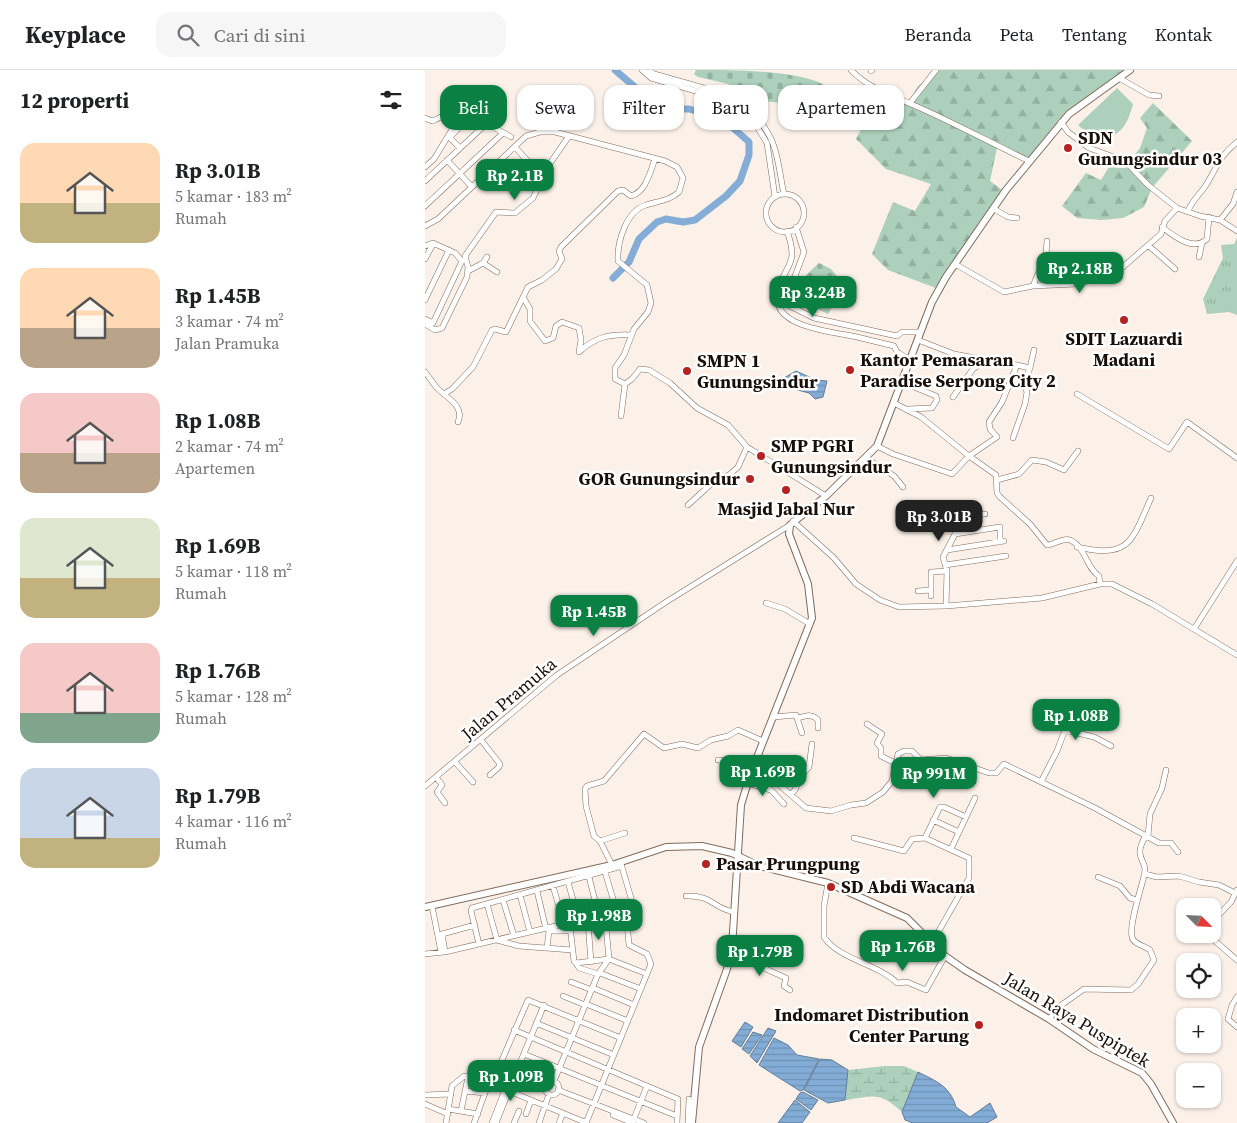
<!DOCTYPE html>
<html lang="id">
<head>
<meta charset="utf-8">
<style>
  :root { --surface:#fff; --page:#f6f6f6; --text:#202124; --muted:#757577; --line:#e0e0e0; --accent:#0b8043 }
  body { margin:0; font-family:"Source Serif 4",serif; background:var(--page); color:var(--text); height:100vh; display:flex; flex-direction:column; font-size:19px; white-space:nowrap }
  * { box-sizing:border-box; margin:0 }
  p { font-size:16px; color:var(--muted) }
  .icon { flex:none; width:28px; height:28px; fill:none; stroke:currentColor; stroke-width:2; stroke-linecap:round; stroke-linejoin:round }
  .map { position:relative; flex:1; overflow:hidden }
  .details { display:flex; flex-direction:column; background:var(--surface); width:425px }
  .details>* { flex:none }
  .banner { position:absolute; left:15px; top:15px; width:475px; height:45px; display:flex; gap:10px }
  .needle { width:32px; rotate:114deg }
  .buttons { position:absolute; left:751px; top:828px; display:grid; gap:10px }
  .buttons a { display:grid; place-items:center; width:45px; height:45px; border-radius:10px; background:var(--surface); box-shadow:0 1px 4px #0004; font-size:25px }
  .price { position:absolute; translate:-50% -42px; padding:0 11px; border-radius:10px; background:var(--accent); color:#fff; font-size:16px; line-height:32px; filter:drop-shadow(0 1px 2px #0008) }
  .price::after { content:''; position:absolute; left:50%; top:30px; width:15px; height:11px; margin-left:-8px; background:inherit; clip-path:polygon(0 0,100% 0,50% 100%) }
  .price.active { background:#222; color:#fff }
  ul { padding:0; list-style:none }
  li { display:flex; align-items:center; gap:15px; height:125px; padding:0 20px }
  li span { display:grid; place-items:center; flex:none; width:140px; height:100px; border-radius:15px; color:#555 }
  li>.icon { margin-inline-start:auto }
  span .icon { width:60px; height:60px; fill:#fffc; stroke-width:1 }
  li b { font-size:21px }
  h2 { display:flex; justify-content:space-between; align-items:center; height:60px; padding:0 20px; font-size:21px }
  .tag { padding:0 18px; border-radius:15px; background:var(--surface); box-shadow:0 1px 4px #0004; font-size:18px; line-height:45px }
  .tag.active { background:var(--accent); color:#fff }
  header { display:flex; align-items:center; gap:30px; box-sizing:border-box; height:70px; padding:0 25px; background:var(--surface); border-bottom:1px solid var(--line) }
  header strong { font-size:24px }
  nav { display:flex; gap:28px; margin-inline-start:auto; font-size:18px }
  .search { width:350px; height:45px; background:var(--page); display:flex; align-items:center; gap:12px; box-sizing:border-box; padding:0 18px; border-radius:15px; color:var(--muted); font-size:19px }
  main { display:flex; flex:1; min-height:0 }
  .map>svg:first-child { display:block }
</style>
</head>
<body>
<header>
<strong>Keyplace</strong>
<div class="search"><svg class="icon" aria-label="search" viewBox="0 0 24 24"><circle cx="10" cy="10" r="6"/><path d="M15 15l6 6"/></svg>Cari di sini</div>
<nav><a>Beranda</a><a>Peta</a><a>Tentang</a><a>Kontak</a></nav>
</header>
<main>
<section class="details">
<h2>12 properti<svg class="icon" aria-label="filters" viewBox="0 0 24 24"><path d="M4 7h16M4 17h16"/><circle cx="9" cy="7" r="2"/><circle cx="15" cy="17" r="2"/></svg></h2>
<ul>
<li><span style="background:linear-gradient(#ffd9b3 60%,#c2b280 0)"><svg class="icon" aria-label="home" viewBox="0 0 24 24"><path d="M3 11l9-7 9 7M6 9v11h12V9"/></svg></span><div><b>Rp 3.01B</b><p>5 kamar · 183 m²</p><p>Rumah</p></div></li>
<li><span style="background:linear-gradient(#ffd9b3 60%,#b9a48a 0)"><svg class="icon" aria-label="home" viewBox="0 0 24 24"><path d="M3 11l9-7 9 7M6 9v11h12V9"/></svg></span><div><b>Rp 1.45B</b><p>3 kamar · 74 m²</p><p>Jalan Pramuka</p></div></li>
<li><span style="background:linear-gradient(#f6c9c9 60%,#b9a48a 0)"><svg class="icon" aria-label="home" viewBox="0 0 24 24"><path d="M3 11l9-7 9 7M6 9v11h12V9"/></svg></span><div><b>Rp 1.08B</b><p>2 kamar · 74 m²</p><p>Apartemen</p></div></li>
<li><span style="background:linear-gradient(#dfe7d0 60%,#c2b280 0)"><svg class="icon" aria-label="home" viewBox="0 0 24 24"><path d="M3 11l9-7 9 7M6 9v11h12V9"/></svg></span><div><b>Rp 1.69B</b><p>5 kamar · 118 m²</p><p>Rumah</p></div></li>
<li><span style="background:linear-gradient(#f6c9c9 70%,#7fa58c 0)"><svg class="icon" aria-label="home" viewBox="0 0 24 24"><path d="M3 11l9-7 9 7M6 9v11h12V9"/></svg></span><div><b>Rp 1.76B</b><p>5 kamar · 128 m²</p><p>Rumah</p></div></li>
<li><span style="background:linear-gradient(#c9d6e8 70%,#c2b280 0)"><svg class="icon" aria-label="home" viewBox="0 0 24 24"><path d="M3 11l9-7 9 7M6 9v11h12V9"/></svg></span><div><b>Rp 1.79B</b><p>4 kamar · 116 m²</p><p>Rumah</p></div></li>
</ul>
</section>
<div class="map">
<svg width="812" height="1053" viewBox="0 0 812 1053">
  <defs>
    <pattern id="forest-firs" width="22" height="20" patternUnits="userSpaceOnUse" patternTransform="scale(1.25)"><rect width="22" height="20" fill="#acd0bc"/><path d="M5 1l3.5 6h-7zM16 11l3.5 6h-7z" fill="#93b1a0"/></pattern>
    <pattern id="wetland-marsh" width="20" height="14" patternUnits="userSpaceOnUse" patternTransform="scale(1.25)"><rect width="20" height="14" fill="#acd0bc"/><path d="M1 5h8M5 5V1M11 12h8M15 12V8" fill="none" stroke="#93b1a0"/></pattern>
    <pattern id="cemetery-stones" width="16" height="16" patternUnits="userSpaceOnUse" patternTransform="scale(1.25)"><rect width="16" height="16" fill="#acd0bc"/><path d="M2 7V4a2 2 0 0 1 4 0v3zM10 15v-3a2 2 0 0 1 4 0v3z" fill="#93b1a0"/></pattern>
    <pattern id="park-tufts" width="24" height="20" patternUnits="userSpaceOnUse" patternTransform="scale(1.25)"><rect width="24" height="20" fill="#acd0bc"/><path d="M3 7l-1-3M5 7V3M7 7l1-3M15 17l-1-3M17 17v-4M19 17l1-3" fill="none" stroke="#93b1a0"/></pattern>
    <pattern id="water-rules" width="6" height="5" patternUnits="userSpaceOnUse" patternTransform="scale(1.25)"><rect width="6" height="5" fill="#83acd6"/><path d="M0 2.5h6" fill="none" stroke="#7093b6"/></pattern>
  </defs>
  <rect width="100%" height="100%" fill="#fbf1e9"/>
  <path fill="#acd0bc" d="M692 18 708 34C702 57 694 68 670 70L653 55Z"/>
  <path fill="url(#forest-firs)" d="M514 0H707L639 49 603 93 572 78 565 111 580 122 511 218 463 200 447 184 468 132 490 141 506 114 461 99 431 69 454 25 482 34 493 16Z
    M728 33 767 71 727 118 719 137 698 148 677 150 652 148 637 136 661 103 676 110 684 97 699 98 715 78 722 58 715 48Z"/>
  <path fill="url(#wetland-marsh)" d="M460 996H479L493 1002 477 1042C454 1021 449 1026 420 1030L423 1000Z"/>
  <path fill="url(#cemetery-stones)" d="M271 0C306 0 374 0 399 15L389 19 379 36 330 30 303 14 273 7 269 4Z
    M394 193 406 199 412 206 402 229 408 233V236L403 244 376 231 379 226 372 219 379 207Z"/>
  <path fill="url(#park-tufts)" d="M812 168V245L804 242 782 244 778 229 798 188 796 175 809 174Z"/>
  <path fill="url(#water-rules)" stroke="#637d98" d="M371 301 391 310 402 311 398 327 390 329 384 323 365 318 359 313V308Z
    M320 952 328 957 316 977 307 971Z
    M343 958 351 961 332 993 325 986Z
    M328 962 337 965 324 984 317 979Z
    M349 968 363 975 372 985 394 989 378 1020 375 1021 334 995Z
    M395 989 407 990 423 1000 420 1030 403 1033 379 1020Z
    M493 1002C511 1011 525 1016 531 1037L545 1047 565 1033 572 1047 562 1053H488L480 1050 477 1042Z
    M378 1022 393 1030 386 1040 371 1029 375 1023Z
    M370 1030 385 1042 377 1053H353Z"/>
  <g fill="none" stroke-linecap="round" stroke-linejoin="round">
    <path stroke="#83acd6" stroke-width="7" d="M188 208 204 192 214 169 232 152 241 149 258 152 270 150 301 126 315 111 324 85V72L298 49 264 39H254L230 24H218L190 0"/>
    <g stroke="#826b5c" stroke-width="6">
      <path id="minor" d="M217 0 226 8 295 28 326 47 342 73 350 127
        M224 0 229 4C273 17 327 24 347 71 354 87 355 107 359 124
        M426 0C443 18 464 24 486 34 526 51 564 72 604 91
        M446 1 447 0
        M694 8 724 25 734 26
        M485 33 511 0
        M41 42 86 67
        M0 48 7 51C20 47 26 38 38 32L42 35
        M636 52 643 62 664 78 700 91 723 115 752 138 775 146 795 150 812 161
        M90 77 109 98
        M35 78 26 69V66L46 45
        M22 90 47 117
        M96 96 102 90
        M0 97 9 89 42 35 49 31
        M0 111 61 54
        M341 143a19 19 0 1 1 38 0a19 19 0 1 1-38 0Z
        M0 136 78 63
        M569 139 583 147 592 148
        M763 141C767 131 773 126 779 118 792 99 792 88 812 72
        M795 150 808 134 812 122
        M0 156 13 149 101 66 115 62H130L240 91 252 97 258 108 254 122C244 131 233 131 221 135 201 141 192 172 193 191L222 215 226 233 223 242 209 259 199 285 190 298V309L200 314 207 309 215 299 224 300 245 313 272 338 303 355 322 377 401 426
        M371 157 379 182 363 225 365 236 389 248 472 266 477 262H495
        M737 157C749 166 768 182 782 169L784 147
        M362 161C375 198 359 192 353 223 345 258 410 262 432 267 444 270 457 273 469 276L472 282 485 290
        M0 176 8 173 30 183 37 191 8 253 0 249
        M724 176 750 199
        M774 187 777 173
        M0 189 8 174
        M58 193 72 202
        M530 194 579 222 608 216 651 214 691 203 736 164 740 151 752 138
        M43 201 58 193 62 187
        M608 216 621 185 622 171
        M98 227 105 239V251L120 271 128 268 131 256 137 252 154 258 156 270 154 282C170 267 184 264 206 265
        M0 230 24 180
        M0 254 10 260 17 258 42 207 43 197 40 186 71 142 90 143 108 128 126 92 144 66
        M493 270 529 284 561 290
        M0 302C4 307 8 313 12 318 22 328 40 336 33 352
        M477 312 511 326 512 330 507 338 483 339
        M19 324 27 319 48 297 67 260 70 259 81 262 103 217 117 210 131 199 137 189 134 181 136 177 193 121 198 120 206 126C221 122 225 102 230 89
        M652 324 744 379 762 352 812 388
        M528 327 548 299 562 290 592 295
        M469 333 496 347 544 386 572 367 565 359 564 352 577 332 592 295 605 298 609 280
        M196 346 200 314
        M588 368 600 334 602 322 599 313 605 298
        M452 376 468 384 527 404 544 386 571 405 572 423 575 427 605 454 622 475C629 475 638 467 645 470 661 477 661 498 674 506L675 514
        M441 388 469 406 478 417
        M572 410 594 404 607 390 621 392 639 400 653 381
        M263 435 285 415 304 405 313 397 322 377
        M368 451 409 488 431 514 455 530 474 537 521 536 617 528 675 514H687L727 534 812 585
        M530 464 575 457V472
        M652 477C705 489 707 471 726 428
        M522 480 579 471
        M520 495 581 486
        M493 521 506 520
        M506 526V502L522 501
        M341 533 360 539 385 554
        M521 536 522 501 518 487 540 445 560 444
        M769 559 812 491
        M349 647 371 645 377 663
        M373 648C381 646 387 643 393 650V658
        M442 654 457 664 452 673 456 678V686L470 693
        M56 670 75 694 74 697 65 705
        M293 690 329 694
        M30 692 48 712
        M325 705 352 713 381 738 406 741 426 735 441 733 458 722 467 711 473 684 479 681H487L496 690 521 688 564 703H571L579 694 670 738 734 773H746L753 782
        M11 707 17 715 12 722 20 733
        M616 712 632 681 640 660 669 667 686 676
        M322 713 346 720 359 734
        M0 716 132 605 241 532 365 455
        M366 724 370 720 376 706 384 697 387 674
        M508 750 534 762
        M723 766 725 744 737 718 741 700
        M429 768 479 781 487 769 500 768 544 788V808L507 873
        M500 768 515 737H519L541 747
        M175 771 200 763
        M526 779 550 728
        M187 795 175 771 169 766 161 736 160 719 162 716 179 711 219 664 239 678 257 674 273 678 286 670 303 666 313 660 338 671
        M180 802 192 842
        M720 804 732 807 754 806 774 812 794 815 810 823
        M164 807 174 846
        M673 807 695 816 705 828 712 830
        M143 812 154 851
        M403 813 399 836V867C413 889 453 894 472 913L482 912 501 920 520 886
        M128 816 139 854
        M112 821 121 859
        M95 825 105 862
        M261 826C288 825 287 838 309 842
        M78 830 89 866
        M62 834 72 870 94 876 147 880
        M7 836 16 882
        M788 851 806 832 812 820
        M163 852 166 892
        M50 855 17 864 20 882 207 838 208 835 197 797
        M145 856 149 891 151 893 184 889 222 904
        M782 864 812 890
        M54 874 46 841 47 838 197 796
        M122 878 124 861H145
        M0 884 19 882
        M305 889 314 893 325 892 361 908 359 916 365 920
        M151 893 154 898 173 904
        M175 903 216 919
        M146 912 167 920
        M168 918 209 935
        M138 926 160 935
        M812 927 807 935 803 949 812 957
        M161 934 203 951
        M624 949 635 936 659 919 706 920 713 914 729 890 725 880C720 876 708 874 707 867 704 854 716 819 719 806 724 788 706 791 721 765
        M111 953 189 985
        M89 960 253 1029 252 1053
        M99 984 252 1046
        M86 1000 78 994 77 990 103 930 196 968
        M87 1004 90 1005 119 935
        M129 1011 173 904 184 889 180 845
        M120 1018a7 7 0 1 1 14 0a7 7 0 1 1-14 0Z
        M133 1020 219 1053
        M40 1021 60 1023
        M84 1021 162 1053
        M0 1025 26 1024
        M0 1034 23 1044
        M23 1039 53 1044
        M36 1041 43 1007
        M101 1044 106 1030
        M188 1045 208 1053
        M208 1051 222 1016
        M21 1053 27 1016 39 1006 64 1012 49 1053
        M67 1053 87 1002
        M71 1053 90 1005 120 1018
        M89 1053 94 1041
        M114 1053 124 1024
        M134 1053 138 1043
        M161 1053 226 894 222 884 204 875 201 840
        M263 1053 264 1029"/>
    </g>
    <g stroke="#826b5c" stroke-width="8">
      <path id="major" d="M0 837 187 795 241 777 277 776 307 783 334 796 403 813 482 848 520 886 540 900 624 949 668 979 717 1003 726 1014 748 1053
        M267 1053 274 977 302 899 307 878 316 735 325 705 387 548 383 514 364 464 365 455 401 426 452 376 507 232 521 207 581 120 644 44 705 0"/>
    </g>
    <use href="#minor" stroke="#fff" stroke-width="5"/>
    <use href="#major" stroke="#fff" stroke-width="6"/>
  </g>
  <g fill="#b32321" stroke="#fff" stroke-width="2">
    <circle cx="643" cy="78" r="5"/>
    <circle cx="699" cy="250" r="5"/>
    <circle cx="425" cy="300" r="5"/>
    <circle cx="262" cy="301" r="5"/>
    <circle cx="336" cy="386" r="5"/>
    <circle cx="325" cy="409" r="5"/>
    <circle cx="361" cy="420" r="5"/>
    <circle cx="281" cy="794" r="5"/>
    <circle cx="406" cy="817" r="5"/>
    <circle cx="554" cy="955" r="5"/>
  </g>
  <g text-anchor="middle" stroke-width="5" stroke-linejoin="round" paint-order="stroke">
    <g font-size="18" font-weight="bold" fill="#180f09" stroke="#fff" text-anchor="start">
      <text x="653" y="74">SDN<tspan x="653" dy="21">Gunungsindur 03</tspan></text>
      <text x="699" y="275" text-anchor="middle">SDIT Lazuardi<tspan x="699" dy="21">Madani</tspan></text>
      <text x="435" y="296">Kantor Pemasaran<tspan x="435" dy="21">Paradise Serpong City 2</tspan></text>
      <text x="272" y="297">SMPN 1<tspan x="272" dy="21">Gunungsindur</tspan></text>
      <text x="346" y="382">SMP PGRI<tspan x="346" dy="21">Gunungsindur</tspan></text>
      <text x="315" y="415" text-anchor="end">GOR Gunungsindur</text>
      <text x="361" y="445" text-anchor="middle">Masjid Jabal Nur</text>
      <text x="291" y="800">Pasar Prungpung</text>
      <text x="416" y="823">SD Abdi Wacana</text>
      <text x="544" y="951" text-anchor="end">Indomaret Distribution<tspan x="544" dy="21">Center Parung</tspan></text>
    </g>
    <g font-size="18" fill="#180f09" stroke="#fff">
      <text transform="translate(84 629) rotate(-40)" y="6">Jalan Pramuka</text>
      <text transform="translate(652 950) rotate(31)" y="6">Jalan Raya Puspiptek</text>
    </g>
  </g>
</svg>
<div class="buttons">
<a><svg class="needle" viewBox="-14 -14 28 28"><path d="M0-13l5 13h-10z" fill="#e53935"/><path d="M0 13l5-13h-10z" fill="#757577"/></svg></a>
<a><svg class="icon" aria-label="locate" viewBox="0 0 24 24"><circle cx="12" cy="12" r="6"/><path d="M12 2v4M12 18v4M2 12h4M18 12h4"/></svg></a>
<a>+</a>
<a>−</a>
</div>
<b class="price" style="left:90px;top:131px">Rp 2.1B</b>
<b class="price" style="left:655px;top:224px">Rp 2.18B</b>
<b class="price" style="left:388px;top:248px">Rp 3.24B</b>
<b class="price active" style="left:514px;top:472px">Rp 3.01B</b>
<b class="price" style="left:169px;top:567px">Rp 1.45B</b>
<b class="price" style="left:651px;top:671px">Rp 1.08B</b>
<b class="price" style="left:338px;top:727px">Rp 1.69B</b>
<b class="price" style="left:509px;top:729px">Rp 991M</b>
<b class="price" style="left:174px;top:871px">Rp 1.98B</b>
<b class="price" style="left:478px;top:902px">Rp 1.76B</b>
<b class="price" style="left:335px;top:907px">Rp 1.79B</b>
<b class="price" style="left:86px;top:1032px">Rp 1.09B</b>
<div class="banner">
<a class="tag active">Beli</a>
<a class="tag">Sewa</a>
<a class="tag">Filter</a>
<a class="tag">Baru</a>
<a class="tag">Apartemen</a>
</div>
</div>
</main>
</body>
</html>
